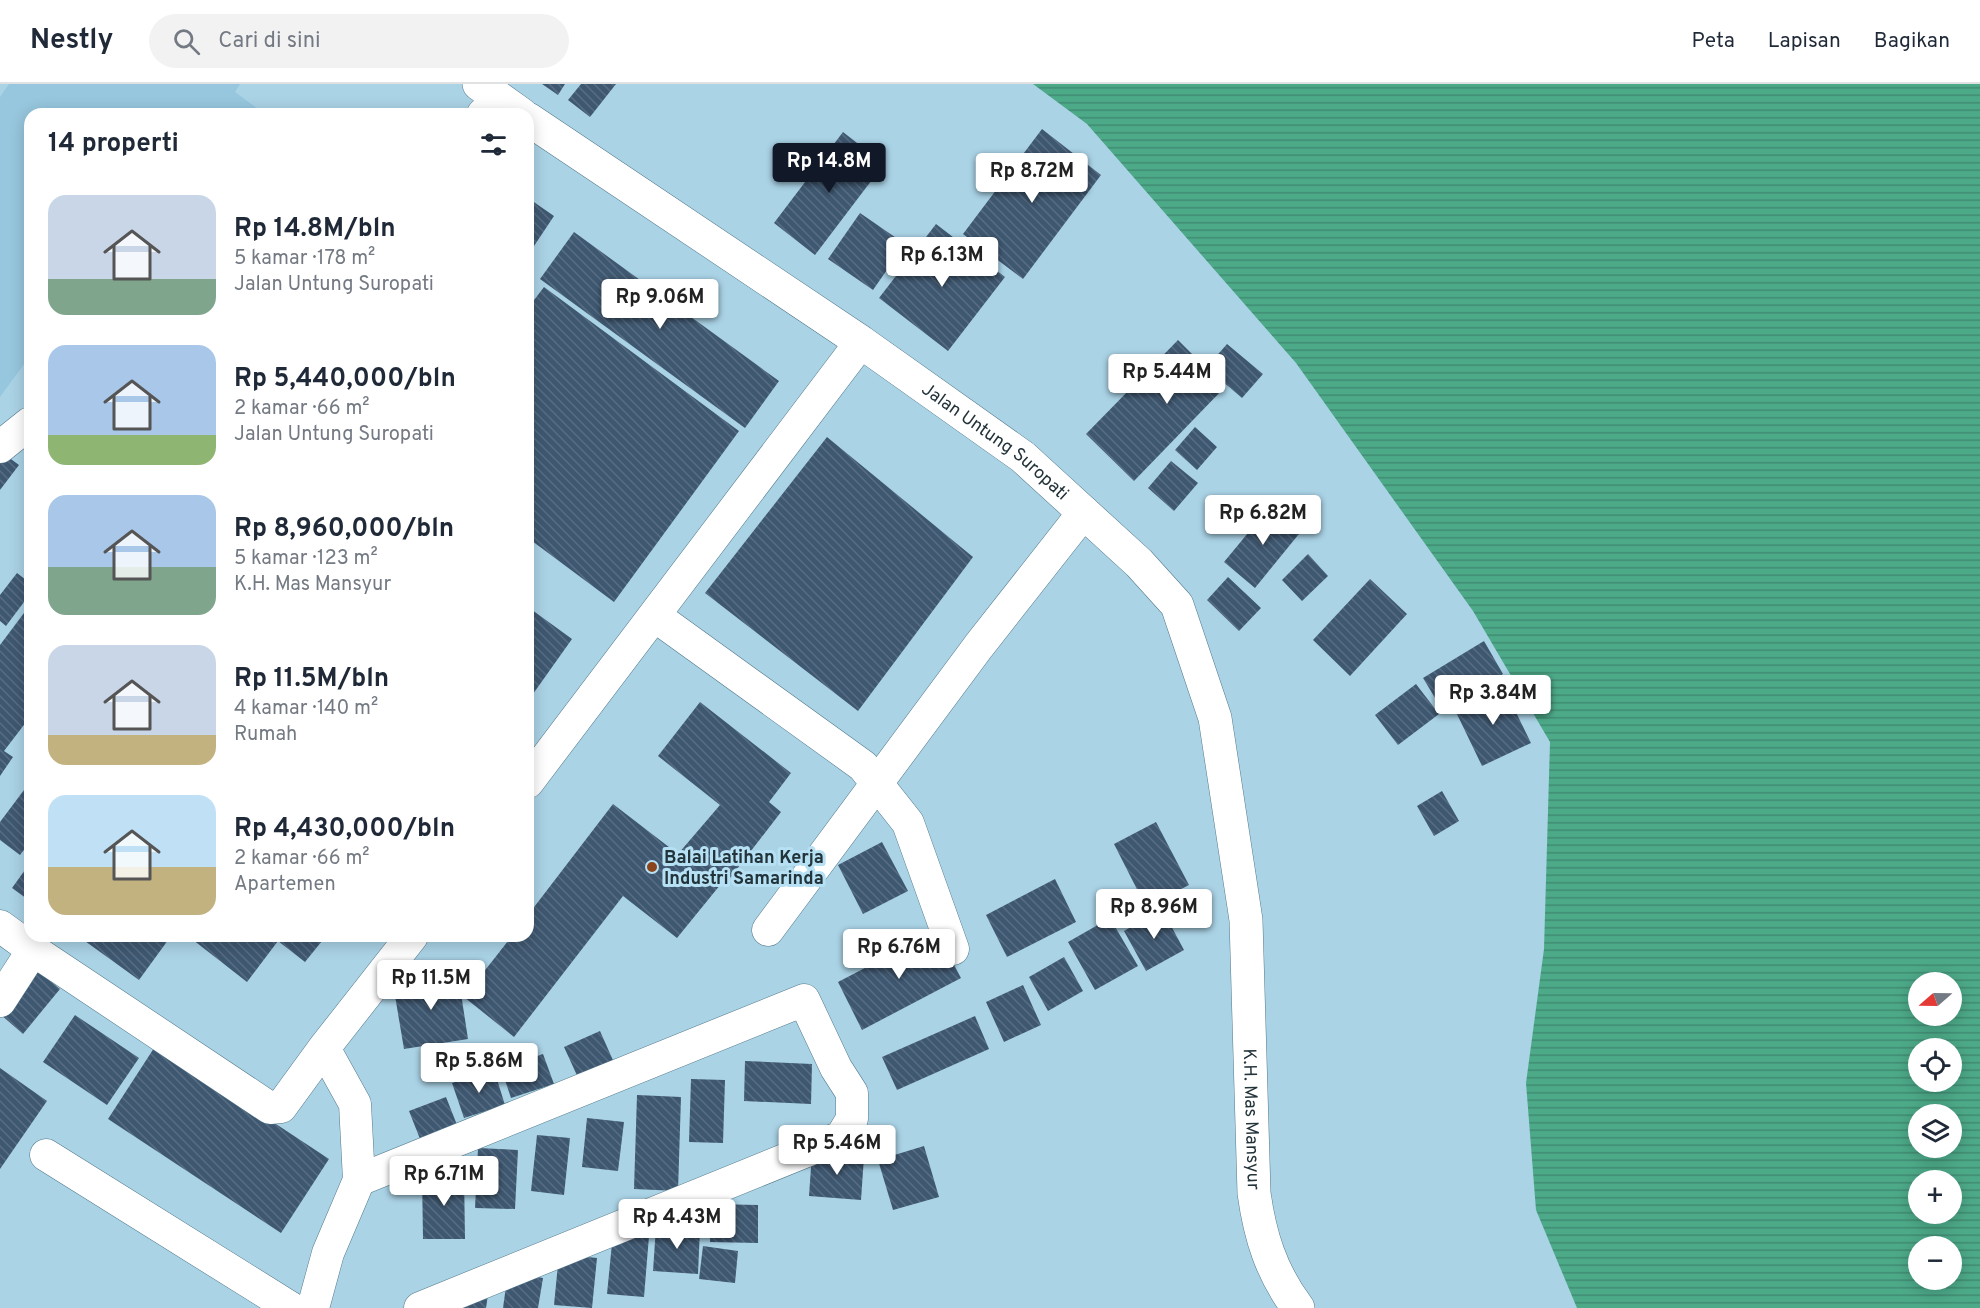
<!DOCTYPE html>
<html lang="id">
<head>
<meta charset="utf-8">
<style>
  :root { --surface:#fff; --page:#f2f2f3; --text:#1f2937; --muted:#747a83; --line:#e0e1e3; --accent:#111827 }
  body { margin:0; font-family:Overpass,sans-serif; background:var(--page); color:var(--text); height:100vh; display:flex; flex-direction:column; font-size:22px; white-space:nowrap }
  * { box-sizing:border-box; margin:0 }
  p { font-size:20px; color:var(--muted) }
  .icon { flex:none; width:33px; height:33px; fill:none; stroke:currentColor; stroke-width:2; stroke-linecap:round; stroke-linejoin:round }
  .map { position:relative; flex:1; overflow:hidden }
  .drawer { position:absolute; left:24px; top:24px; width:510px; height:834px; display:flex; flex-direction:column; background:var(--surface); border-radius:18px; box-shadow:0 3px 15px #0003 }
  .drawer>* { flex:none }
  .needle { width:39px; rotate:250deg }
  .fabs { position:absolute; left:1908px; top:888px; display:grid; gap:12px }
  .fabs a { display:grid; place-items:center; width:54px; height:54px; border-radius:50%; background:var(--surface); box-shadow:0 3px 15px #0003; font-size:30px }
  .price { position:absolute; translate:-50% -51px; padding:0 14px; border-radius:6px; background:#fff; color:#222; font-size:20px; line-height:39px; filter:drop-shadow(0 2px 3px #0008) }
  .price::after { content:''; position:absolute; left:50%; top:36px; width:18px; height:14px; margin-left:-9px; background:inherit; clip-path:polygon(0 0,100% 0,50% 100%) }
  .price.current { background:var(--accent); color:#fff }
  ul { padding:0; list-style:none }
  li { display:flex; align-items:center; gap:18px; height:150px; padding:0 24px }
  li span { display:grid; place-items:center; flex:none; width:168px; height:120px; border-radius:18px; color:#555 }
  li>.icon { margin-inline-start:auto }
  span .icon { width:72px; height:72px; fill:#fffc; stroke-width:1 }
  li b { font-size:26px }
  h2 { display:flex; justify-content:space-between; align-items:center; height:72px; padding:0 24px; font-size:26px }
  header { display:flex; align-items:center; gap:36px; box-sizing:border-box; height:84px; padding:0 30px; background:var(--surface); border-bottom:2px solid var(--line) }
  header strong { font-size:28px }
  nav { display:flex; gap:33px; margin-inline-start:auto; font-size:21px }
  .search { width:420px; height:54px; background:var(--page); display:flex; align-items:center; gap:15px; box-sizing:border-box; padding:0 21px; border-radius:33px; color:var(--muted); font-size:22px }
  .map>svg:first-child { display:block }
</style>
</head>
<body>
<header>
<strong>Nestly</strong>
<div class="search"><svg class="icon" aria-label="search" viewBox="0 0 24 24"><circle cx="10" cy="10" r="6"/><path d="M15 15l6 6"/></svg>Cari di sini</div>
<nav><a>Peta</a><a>Lapisan</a><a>Bagikan</a></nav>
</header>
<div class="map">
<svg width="1980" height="1224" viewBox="0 0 1980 1224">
  <defs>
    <pattern id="water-rules" width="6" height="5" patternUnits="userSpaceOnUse" patternTransform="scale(1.5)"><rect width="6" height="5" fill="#4daa89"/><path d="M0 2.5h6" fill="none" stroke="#408b71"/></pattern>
    <pattern id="building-back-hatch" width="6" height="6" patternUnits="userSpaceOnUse" patternTransform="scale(1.5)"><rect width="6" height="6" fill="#3f5871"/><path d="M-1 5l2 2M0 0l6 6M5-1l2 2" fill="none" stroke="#586d82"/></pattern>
  </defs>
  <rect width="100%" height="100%" fill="#aad3e6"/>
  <path fill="#97c7de" d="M9 0H240L235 8 265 30H30V272L0 313V13Z"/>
  <path fill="url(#water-rules)" fill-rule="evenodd" d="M1033 0H1980V1224H1577L1536 1126 1526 999 1544 865 1550 658 1473 527 1296 279 1087 40ZM1918 898H1952V932H1918ZM1918 964H1952V998H1918ZM1918 1030H1952V1064H1918ZM1918 1096H1952V1130H1918ZM1918 1162H1952V1196H1918Z"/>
  <path fill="url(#building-back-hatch)" d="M542 0H565L558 11Z
    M581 0H616L590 33 568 16Z
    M1042 45 1101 91 1023 195 963 150Z
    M843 48 884 80 815 171 774 139Z
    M528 114 554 132 532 165 528 163Z
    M860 129 905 160 873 206 828 175Z
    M936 140 1005 193 948 267 879 214Z
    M574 148 779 297 745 344 540 195Z
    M544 203 739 347 614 518 528 454V224Z
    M1178 256 1206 284 1227 260 1263 290 1242 314 1209 286 1225 303 1134 397 1086 350Z
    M1195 343 1217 363 1197 386 1175 366Z
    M827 353 973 473 858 627 705 509Z
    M0 367 19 381 0 406Z
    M1171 377 1198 399 1174 427 1148 404Z
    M1272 420 1303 445 1255 504 1224 478Z
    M1308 470 1328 492 1302 517 1282 496Z
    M17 489 30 499V510L6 542 0 537V511Z
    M1228 493 1261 524 1239 547 1207 516Z
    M1370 495 1407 530 1350 592 1313 556Z
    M30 521V633L4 667 13 673 0 692V561Z
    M528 523 572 555 528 617Z
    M1484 557 1503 590 1443 627 1423 594Z
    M1416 600 1439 630 1398 661 1375 631Z
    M1503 602 1531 659 1482 682 1455 626Z
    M700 618 791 689 769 718 781 728 727 798 725 795 677 854 623 812 514 953 464 913 512 852H528V831L613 720 678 770 720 721 658 672Z
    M24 706 30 711V758L20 771 0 756V738Z
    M1442 707 1459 737 1434 752 1417 722Z
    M1156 738 1189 801 1146 823 1114 760Z
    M882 758 908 807 863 830 838 781Z
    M30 779V817L12 804Z
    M1055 795 1076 838 1007 873 986 831Z
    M1162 825 1184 866 1146 887 1124 847Z
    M1110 834 1138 882 1095 906 1068 858Z
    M936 847 961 894 862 946 838 898Z
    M78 852H171L139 896Z
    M188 852H326L305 878 278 857 247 898Z
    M1064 873 1083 907 1048 927 1029 893Z
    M36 885 60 905 23 950 0 930Z
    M458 890 468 955 404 965 393 900Z
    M1023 901 1041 941 1004 958 986 918Z
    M75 931 139 974 107 1021 43 978Z
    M975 932 989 965 897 1006 882 973Z
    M600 947 616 983 580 998 564 963Z
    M156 961 329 1075 281 1149 108 1035Z
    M543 970 554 1000 511 1014 501 984Z
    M745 977 812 980 811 1020 744 1017Z
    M0 984 47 1017 0 1085Z
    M494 986 505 1021 464 1034 452 999Z
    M691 995 725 996 723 1059 689 1058Z
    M637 1011 681 1013 678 1107 634 1105Z
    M446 1013 459 1046 422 1060 409 1027Z
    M587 1034 624 1038 618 1087 582 1083Z
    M537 1051 570 1054 564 1111 531 1107Z
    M924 1062 939 1113 893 1126 878 1076Z
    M478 1064 518 1066 515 1125 475 1124Z
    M812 1069 864 1073 861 1116 809 1112Z
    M464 1090 465 1155H423L422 1091Z
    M711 1120 758 1121V1159L710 1158Z
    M656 1143 700 1145 698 1190 653 1187Z
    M613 1149 649 1152 644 1213 607 1210Z
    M703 1162 738 1167 735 1199 699 1195Z
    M559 1170 597 1174 592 1224 554 1221Z
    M508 1188 543 1194 538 1224H503Z
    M488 1211 486 1224H448Z"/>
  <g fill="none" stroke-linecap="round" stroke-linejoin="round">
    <g stroke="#53798b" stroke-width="33">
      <path id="minor" d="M483 30 500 15
        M0 363 30 339
        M655 532 863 682 908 739 953 865
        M528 698 861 258
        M0 842 33 866 0 917
        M768 846 978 563 1084 428
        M412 852 324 964 355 1020 359 1096 804 916 836 984 852 1009V1035L841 1053 420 1224
        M33 866 270 1024 281 1023 324 964
        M46 1071 291 1224
        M313 1224 328 1169 359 1096"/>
    </g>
    <g stroke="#53798b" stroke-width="34">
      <g id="secondary">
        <path d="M479 0 521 30"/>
        <path id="s1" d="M528 35 861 258 1023 373 1139 479 1177 521 1215 634 1246 836 1254 1109C1260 1152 1271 1188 1298 1224"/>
      </g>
    </g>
    <use href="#minor" stroke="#fff" stroke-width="32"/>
    <use href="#secondary" stroke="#fff" stroke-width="33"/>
  </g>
  <circle fill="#8a451c" stroke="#b6e0f3" stroke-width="2" cx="652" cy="783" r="6"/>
  <g text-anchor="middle" stroke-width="6" stroke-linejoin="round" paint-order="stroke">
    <g font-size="18" fill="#22333a" stroke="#b6e0f3">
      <text dy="6" stroke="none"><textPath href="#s1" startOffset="568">Jalan Untung Suropati</textPath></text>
      <text dy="6" stroke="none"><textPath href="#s1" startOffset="1336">K.H. Mas Mansyur</textPath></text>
    </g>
    <g font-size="18" font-weight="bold" fill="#22333a" stroke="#b6e0f3" text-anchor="start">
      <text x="664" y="779">Balai Latihan Kerja<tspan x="664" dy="21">Industri Samarinda</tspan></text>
    </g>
  </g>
</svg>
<div class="fabs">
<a><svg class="needle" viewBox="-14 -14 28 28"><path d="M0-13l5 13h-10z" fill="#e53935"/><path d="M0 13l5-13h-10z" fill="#747a83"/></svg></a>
<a><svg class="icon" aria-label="locate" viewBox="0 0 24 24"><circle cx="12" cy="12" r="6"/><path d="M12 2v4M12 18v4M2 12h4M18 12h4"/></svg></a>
<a><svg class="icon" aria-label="layers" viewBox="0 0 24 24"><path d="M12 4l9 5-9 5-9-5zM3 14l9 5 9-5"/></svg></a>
<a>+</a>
<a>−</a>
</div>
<b class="price current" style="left:829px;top:110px">Rp 14.8M</b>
<b class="price" style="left:1032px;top:120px">Rp 8.72M</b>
<b class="price" style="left:942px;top:204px">Rp 6.13M</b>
<b class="price" style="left:660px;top:246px">Rp 9.06M</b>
<b class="price" style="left:1167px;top:321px">Rp 5.44M</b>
<b class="price" style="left:1263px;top:462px">Rp 6.82M</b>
<b class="price" style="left:1493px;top:642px">Rp 3.84M</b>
<b class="price" style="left:1154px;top:856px">Rp 8.96M</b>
<b class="price" style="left:899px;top:896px">Rp 6.76M</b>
<b class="price" style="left:431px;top:927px">Rp 11.5M</b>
<b class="price" style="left:479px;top:1010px">Rp 5.86M</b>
<b class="price" style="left:837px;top:1092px">Rp 5.46M</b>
<b class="price" style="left:444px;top:1123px">Rp 6.71M</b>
<b class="price" style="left:677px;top:1166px">Rp 4.43M</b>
<section class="drawer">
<h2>14 properti<svg class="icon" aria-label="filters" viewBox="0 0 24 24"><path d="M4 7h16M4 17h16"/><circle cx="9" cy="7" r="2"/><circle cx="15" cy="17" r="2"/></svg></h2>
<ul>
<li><span style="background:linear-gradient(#c9d6e8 70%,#7fa58c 0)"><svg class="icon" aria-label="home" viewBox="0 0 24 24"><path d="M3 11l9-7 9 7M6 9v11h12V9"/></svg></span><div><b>Rp 14.8M/bln</b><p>5 kamar · 178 m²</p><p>Jalan Untung Suropati</p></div></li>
<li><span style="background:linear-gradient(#a9c7e8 75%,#8fb573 0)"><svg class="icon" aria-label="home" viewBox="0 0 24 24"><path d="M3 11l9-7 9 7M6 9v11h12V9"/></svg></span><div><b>Rp 5,440,000/bln</b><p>2 kamar · 66 m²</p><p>Jalan Untung Suropati</p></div></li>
<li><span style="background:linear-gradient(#a9c7e8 60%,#7fa58c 0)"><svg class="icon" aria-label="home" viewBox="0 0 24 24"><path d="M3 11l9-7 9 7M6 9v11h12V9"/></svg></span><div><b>Rp 8,960,000/bln</b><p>5 kamar · 123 m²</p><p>K.H. Mas Mansyur</p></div></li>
<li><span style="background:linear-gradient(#c9d6e8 75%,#c2b280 0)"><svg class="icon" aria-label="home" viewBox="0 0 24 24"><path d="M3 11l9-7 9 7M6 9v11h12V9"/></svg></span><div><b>Rp 11.5M/bln</b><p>4 kamar · 140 m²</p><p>Rumah</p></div></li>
<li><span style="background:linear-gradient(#bfe0f5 60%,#c2b280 0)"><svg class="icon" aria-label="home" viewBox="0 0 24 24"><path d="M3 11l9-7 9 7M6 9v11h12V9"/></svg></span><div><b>Rp 4,430,000/bln</b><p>2 kamar · 66 m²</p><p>Apartemen</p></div></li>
</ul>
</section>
</div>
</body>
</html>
